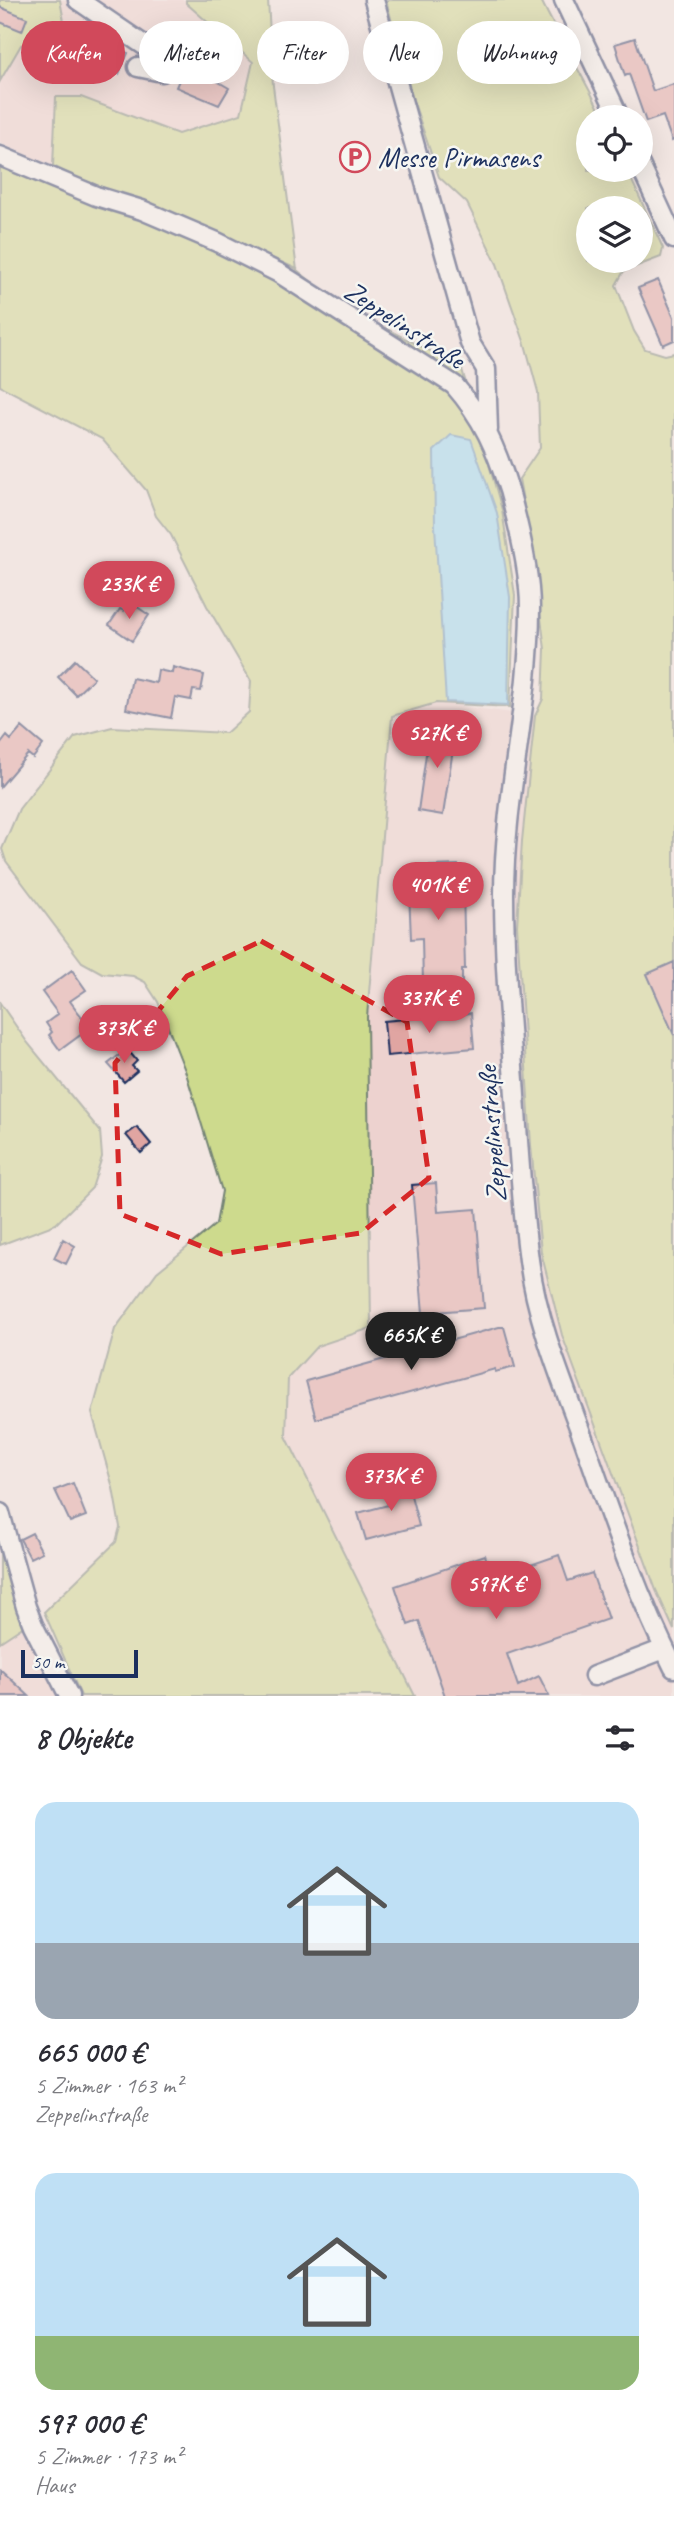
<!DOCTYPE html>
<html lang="de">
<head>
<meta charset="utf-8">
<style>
  :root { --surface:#fff; --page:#f7f7f7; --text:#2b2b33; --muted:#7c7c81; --accent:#d1495b }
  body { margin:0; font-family:Caveat,sans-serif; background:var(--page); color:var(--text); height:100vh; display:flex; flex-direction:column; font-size:26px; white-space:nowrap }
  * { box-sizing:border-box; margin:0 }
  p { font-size:23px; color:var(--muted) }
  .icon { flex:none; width:38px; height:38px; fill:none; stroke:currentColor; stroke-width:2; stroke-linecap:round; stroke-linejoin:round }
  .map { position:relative; height:1696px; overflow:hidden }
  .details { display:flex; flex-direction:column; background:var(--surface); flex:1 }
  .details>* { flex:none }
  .hud { position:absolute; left:21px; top:21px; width:634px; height:63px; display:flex; gap:14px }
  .fabs { position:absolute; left:576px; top:105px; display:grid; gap:14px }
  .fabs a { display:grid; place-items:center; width:77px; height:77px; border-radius:50%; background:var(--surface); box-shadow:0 7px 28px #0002; font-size:35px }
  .scale { position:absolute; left:21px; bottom:18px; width:117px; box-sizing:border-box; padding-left:7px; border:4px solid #1b2f5e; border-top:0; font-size:19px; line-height:24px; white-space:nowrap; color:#1b2f5e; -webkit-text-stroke:5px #f6f6f2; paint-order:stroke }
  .price { position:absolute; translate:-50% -60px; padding:0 16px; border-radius:24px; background:var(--accent); color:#fff; font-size:23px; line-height:46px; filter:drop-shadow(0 2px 4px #0008) }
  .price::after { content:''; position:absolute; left:50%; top:42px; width:21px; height:16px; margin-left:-10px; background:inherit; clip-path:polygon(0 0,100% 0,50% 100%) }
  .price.active { background:#222; color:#fff }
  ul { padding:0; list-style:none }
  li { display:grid; align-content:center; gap:14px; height:371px; padding:0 35px }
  li span { display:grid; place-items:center; height:217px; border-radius:21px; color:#555 }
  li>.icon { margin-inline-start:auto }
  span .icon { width:126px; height:126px; fill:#fffc; stroke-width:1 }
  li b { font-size:30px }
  h2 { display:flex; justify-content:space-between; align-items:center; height:84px; padding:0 35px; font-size:30px }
  .tag { padding:0 24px; border-radius:32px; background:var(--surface); box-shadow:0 7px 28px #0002; font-size:24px; line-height:63px }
  .tag.active { background:var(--accent); color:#fff }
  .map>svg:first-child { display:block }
</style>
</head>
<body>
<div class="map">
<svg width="674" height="1696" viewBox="0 0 674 1696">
  <rect width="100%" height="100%" fill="#f2e6e2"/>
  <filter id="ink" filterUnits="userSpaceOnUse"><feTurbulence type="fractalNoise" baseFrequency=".0143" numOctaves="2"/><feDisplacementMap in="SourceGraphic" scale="14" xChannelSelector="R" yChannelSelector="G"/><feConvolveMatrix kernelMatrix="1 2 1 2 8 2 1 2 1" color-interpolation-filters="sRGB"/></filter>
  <g filter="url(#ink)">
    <path fill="#edd2cf" d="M60 0H186V3L253 62 241 114 178 134 81 97H56L53 166 0 143V81L21 45 71 64Z
      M436 703 535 716 522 841 517 926 656 1590 674 1630V1696H415L286 1436 288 1378 317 1346 371 1328 367 1017 392 715Z
      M24 1626 61 1696H0V1642Z"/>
    <path fill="#cdda8d" stroke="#748476" stroke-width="2" fill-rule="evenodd" d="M0 0H60L72 64 21 45 0 81Z
      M186 0H268L273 86 297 270C346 312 404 338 461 366L502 510 515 595 510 707 436 703 392 716 367 1017 371 1328 317 1346 288 1378 286 1436 415 1696H81L44 1612 116 1542 120 1527 113 1488 92 1413 115 1329 157 1272 216 1224 222 1191 186 1073 158 1002 145 982 133 976 102 973 82 962 6 861 2 849 19 809 75 737 112 727 226 733 249 712 251 681 207 606 171 535 156 516 146 490 102 439 0 386V164L185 237 287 288 297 269 173 214 75 177 53 166 56 97H81L178 134 241 114 253 62 186 3Z
      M386 0H541C560 40 584 77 603 117H588V170H627L663 248 661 257 624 271 616 285 634 331 645 349 665 355 674 353V1630L656 1590 562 1335 541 1252 531 1145 517 926 522 841 535 716 543 699 545 649 532 550 519 479 540 448 538 392 525 344 497 264 467 203 439 177 413 100ZM588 208H640V261H588Z
      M0 1003 27 1042 100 1131 102 1157 92 1188 56 1224 0 1245Z
      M0 1547 24 1626 0 1642Z"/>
    <path fill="#95dbf7" stroke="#6496ba" stroke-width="2" d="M451 435 471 439 497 513 510 597 508 705 446 702 435 526 434 451Z"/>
    <path fill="#e0a5a2" stroke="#1b2f5e" stroke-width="2" d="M0 7 27 18 22 31 0 22Z
      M88 37 128 53 119 74 80 58Z
      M635 38 653 91 674 84V140L672 141 663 116 646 122 629 74 625 76 615 44Z
      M189 57 209 65 205 74 229 88 219 105 176 87Z
      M658 280 674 317V340L663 345 638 288Z
      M130 602 149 615 132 641 109 625 120 609 124 611Z
      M75 660 94 678 76 695 58 677Z
      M173 667 204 675 201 691 193 690 191 700 175 697 171 718 126 709 132 678 156 683 158 670 172 673Z
      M430 726 456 730 443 815 418 811Z
      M22 727 43 745 33 758 28 754 0 787V745L7 736 11 740Z
      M458 865 459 888H463L465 969H462V983L423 984 422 938 411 939 408 867Z
      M674 962V1035L647 974Z
      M72 970 86 990 70 1001 90 1028 60 1050 49 1035 52 1032 46 1023 58 1014 42 992Z
      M471 1013 474 1048 387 1056 384 1021Z
      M127 1049 137 1061 132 1066 137 1071 124 1082 108 1064Z
      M137 1127 151 1144 141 1153 126 1135Z
      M436 1183 438 1212 476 1209 484 1308 423 1313 412 1185Z
      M63 1239 75 1246 66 1264 54 1258Z
      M499 1327H504L515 1367 495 1372V1369L316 1419 306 1381Z
      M407 1480 419 1526 366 1540 358 1513 388 1505 383 1486Z
      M73 1483 86 1516 70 1522 55 1490Z
      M32 1533 42 1552 30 1558 20 1539Z
      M485 1555 493 1578 559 1555 568 1581 592 1573 608 1619 507 1654 518 1686 539 1676 549 1696H445L419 1621 408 1625 395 1586Z
      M0 1669 29 1696H0Z"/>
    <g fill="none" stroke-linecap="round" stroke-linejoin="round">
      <g stroke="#1b2f5e" stroke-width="23">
        <path id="minor" d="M78 0 160 56 165 63 166 69 162 72 138 67
          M374 0 470 343 486 369 488 430
          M564 0 619 117
          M0 156 96 196 142 210 217 242 279 273 454 385C483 418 496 448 509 490 518 523 530 574 530 608 530 704 504 798 504 894 504 956 509 1018 514 1080 518 1140 521 1200 529 1260 537 1321 562 1381 583 1438 610 1515 637 1595 674 1668
          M640 165 674 239
          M0 1513 26 1607 33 1625 69 1696
          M594 1676 664 1649"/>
      </g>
      <use href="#minor" stroke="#f6f6f2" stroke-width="18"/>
    </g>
  </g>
  <path d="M0 0H674V1696H0ZM261 941 407 1022 429 1178 361 1233 221 1254 120 1214 115 1063 187 976Z" fill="#f2e6e2" fill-opacity=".55" fill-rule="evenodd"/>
  <path fill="none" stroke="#d62828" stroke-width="5" stroke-dasharray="14 9" stroke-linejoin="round" d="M261 941 407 1022 429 1178 361 1233 221 1254 120 1214 115 1063 187 976Z"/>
  <defs>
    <g id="parking-ring" transform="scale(1.575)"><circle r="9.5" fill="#f6f6f2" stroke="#d1495b" stroke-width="1.5"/><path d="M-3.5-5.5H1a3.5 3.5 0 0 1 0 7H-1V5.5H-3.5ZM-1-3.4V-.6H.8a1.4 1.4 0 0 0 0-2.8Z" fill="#d1495b"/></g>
  </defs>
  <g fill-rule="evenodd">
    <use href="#parking-ring" x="355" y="157"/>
  </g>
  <g text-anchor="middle" stroke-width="5" stroke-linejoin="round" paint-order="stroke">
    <g font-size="28" fill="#1b2f5e" stroke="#f6f6f2" text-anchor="start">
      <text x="378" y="167">Messe Pirmasens</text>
    </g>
    <g font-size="28" fill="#1b2f5e" stroke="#f6f6f2">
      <text transform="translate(405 324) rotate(33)" y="10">Zeppelinstraße</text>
      <text transform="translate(491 1134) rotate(-94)" y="10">Zeppelinstraße</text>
    </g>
  </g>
</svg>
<div class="fabs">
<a><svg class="icon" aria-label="locate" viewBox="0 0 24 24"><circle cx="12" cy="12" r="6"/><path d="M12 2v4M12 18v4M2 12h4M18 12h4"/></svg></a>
<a><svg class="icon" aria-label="layers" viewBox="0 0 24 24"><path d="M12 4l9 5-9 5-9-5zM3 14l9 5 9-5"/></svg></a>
</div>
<div class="scale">50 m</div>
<b class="price" style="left:129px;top:621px">233K €</b>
<b class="price" style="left:437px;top:770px">527K €</b>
<b class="price" style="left:438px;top:922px">401K €</b>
<b class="price" style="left:429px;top:1035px">337K €</b>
<b class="price" style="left:124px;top:1065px">373K €</b>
<b class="price active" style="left:411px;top:1372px">665K €</b>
<b class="price" style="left:391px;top:1513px">373K €</b>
<b class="price" style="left:496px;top:1621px">597K €</b>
<div class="hud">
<a class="tag active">Kaufen</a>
<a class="tag">Mieten</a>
<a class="tag">Filter</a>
<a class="tag">Neu</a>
<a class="tag">Wohnung</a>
</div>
</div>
<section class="details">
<h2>8 Objekte<svg class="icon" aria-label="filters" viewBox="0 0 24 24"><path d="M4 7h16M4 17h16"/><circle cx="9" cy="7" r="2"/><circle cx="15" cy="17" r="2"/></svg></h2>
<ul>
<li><span style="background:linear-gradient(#bfe0f5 65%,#9aa5b1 0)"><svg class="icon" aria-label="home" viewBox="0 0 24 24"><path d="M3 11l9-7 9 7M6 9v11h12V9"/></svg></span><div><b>665 000 €</b><p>5 Zimmer · 163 m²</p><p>Zeppelinstraße</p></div></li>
<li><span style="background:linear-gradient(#bfe0f5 75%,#8fb573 0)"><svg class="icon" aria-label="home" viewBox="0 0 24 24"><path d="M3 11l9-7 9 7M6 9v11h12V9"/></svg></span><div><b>597 000 €</b><p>5 Zimmer · 173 m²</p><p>Haus</p></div></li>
</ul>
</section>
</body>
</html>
